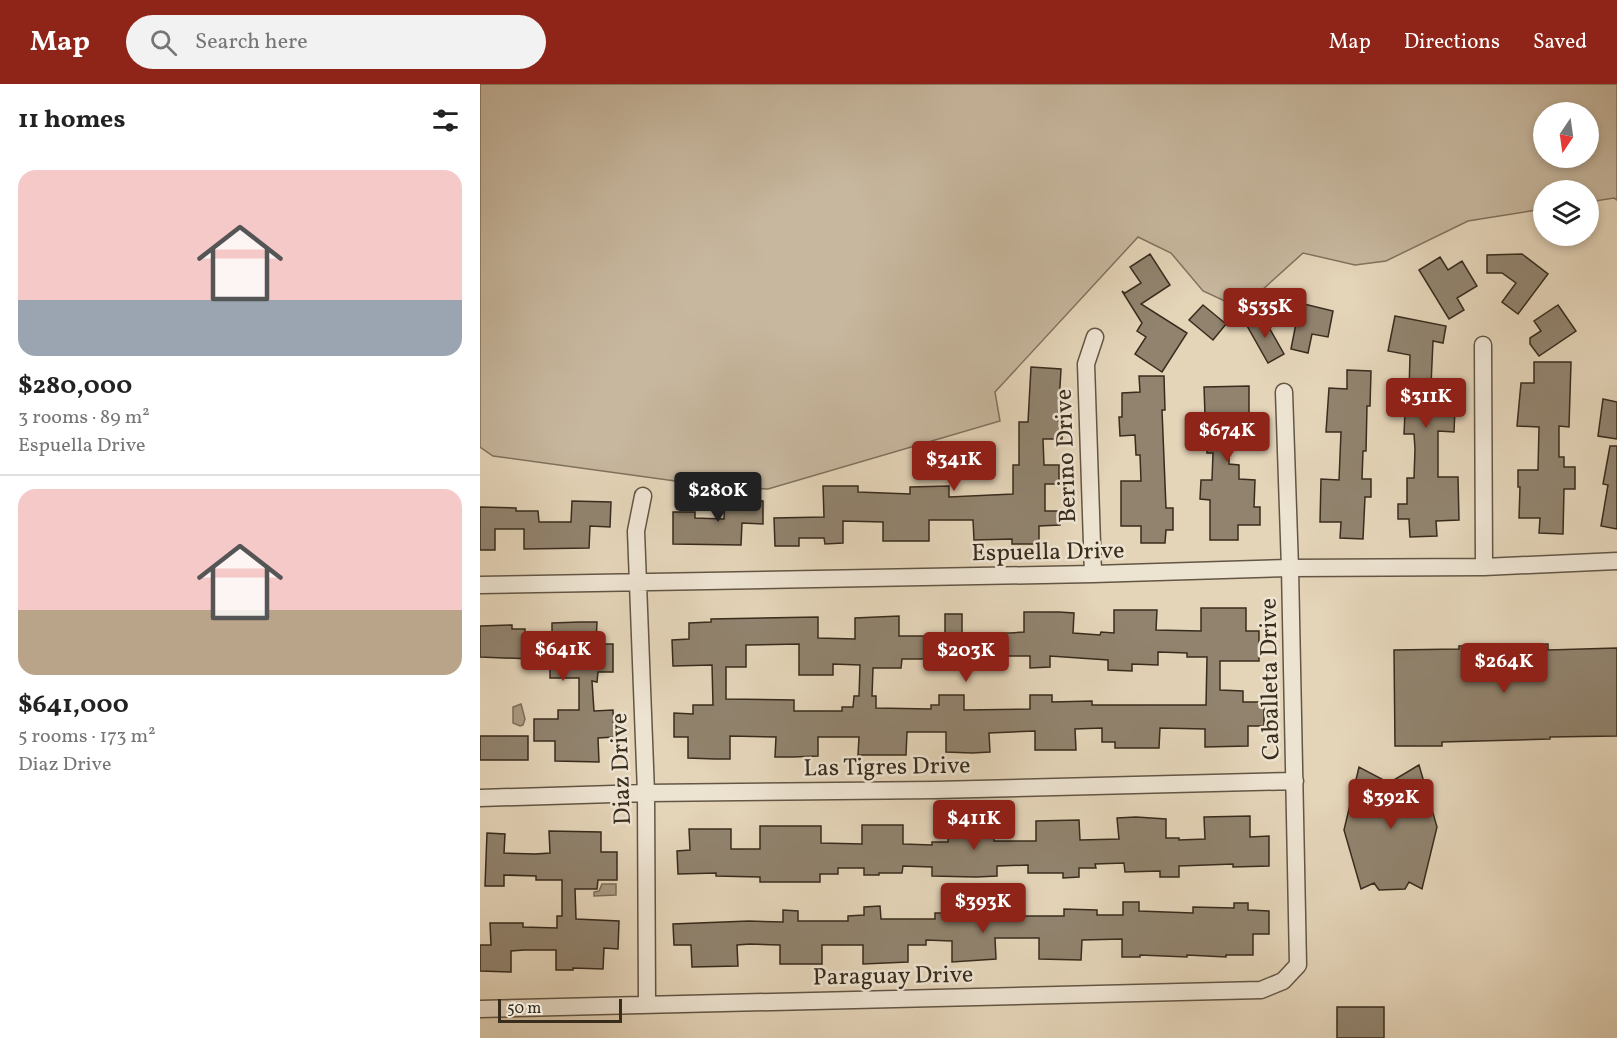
<!DOCTYPE html>
<html lang="en">
<head>
<meta charset="utf-8">
<style>
  :root { --surface:#fff; --page:#f2f2f2; --text:#222; --muted:#767676; --line:#e0e0e0; --accent:#8f2418 }
  body { margin:0; font-family:Vollkorn,serif; background:var(--page); color:var(--text); height:100vh; display:flex; flex-direction:column; font-size:22px; white-space:nowrap }
  * { box-sizing:border-box; margin:0 }
  p { font-size:20px; color:var(--muted) }
  .icon { flex:none; width:33px; height:33px; fill:none; stroke:currentColor; stroke-width:2; stroke-linecap:round; stroke-linejoin:round }
  .map { position:relative; flex:1; overflow:hidden }
  .details { display:flex; flex-direction:column; background:var(--surface); width:480px }
  .details>* { flex:none }
  .needle { width:39px; rotate:193deg }
  .fabs { position:absolute; left:1053px; top:18px; display:grid; gap:12px }
  .fabs a { display:grid; place-items:center; width:66px; height:66px; border-radius:50%; background:var(--surface); box-shadow:0 3px 9px #0003; font-size:30px }
  .scale { position:absolute; left:18px; bottom:15px; width:124px; box-sizing:border-box; padding-left:6px; border:3px solid #382c1d; border-top:0; font-size:16px; line-height:21px; white-space:nowrap; color:#382c1d; -webkit-text-stroke:4px #ede3d1; paint-order:stroke }
  .price { position:absolute; translate:-50% -51px; padding:0 14px; border-radius:6px; background:var(--accent); color:#fff; font-size:20px; line-height:39px; filter:drop-shadow(0 2px 3px #0008) }
  .price::after { content:''; position:absolute; left:50%; top:36px; width:18px; height:14px; margin-left:-9px; background:inherit; clip-path:polygon(0 0,100% 0,50% 100%) }
  .price.selected { background:#222; color:#fff }
  ul { padding:0; list-style:none }
  li { display:grid; align-content:center; gap:12px; height:318px; padding:0 18px }
  li+li { border-top:2px solid var(--line) }
  li span { display:grid; place-items:center; height:186px; border-radius:18px; color:#555 }
  li>.icon { margin-inline-start:auto }
  span .icon { width:108px; height:108px; fill:#fffc; stroke-width:1 }
  li b { font-size:26px }
  h2 { display:flex; justify-content:space-between; align-items:center; height:72px; padding:0 18px; font-size:26px }
  header { display:flex; align-items:center; gap:36px; box-sizing:border-box; height:84px; padding:0 30px; background:var(--accent); color:#fff }
  header strong { font-size:28px }
  nav { display:flex; gap:33px; margin-inline-start:auto; font-size:21px }
  .search { width:420px; height:54px; background:var(--page); display:flex; align-items:center; gap:15px; box-sizing:border-box; padding:0 21px; border-radius:33px; color:var(--muted); font-size:22px }
  main { display:flex; flex:1; min-height:0 }
  .map>svg:first-child { display:block }
</style>
</head>
<body>
<header>
<strong>Map</strong>
<div class="search"><svg class="icon" aria-label="search" viewBox="0 0 24 24"><circle cx="10" cy="10" r="6"/><path d="M15 15l6 6"/></svg>Search here</div>
<nav><a>Map</a><a>Directions</a><a>Saved</a></nav>
</header>
<main>
<section class="details">
<h2>11 homes<svg class="icon" aria-label="filters" viewBox="0 0 24 24"><path d="M4 7h16M4 17h16"/><circle cx="9" cy="7" r="2"/><circle cx="15" cy="17" r="2"/></svg></h2>
<ul>
<li><span style="background:linear-gradient(#f6c9c9 70%,#9aa5b1 0)"><svg class="icon" aria-label="home" viewBox="0 0 24 24"><path d="M3 11l9-7 9 7M6 9v11h12V9"/></svg></span><div><b>$280,000</b><p>3 rooms · 89 m²</p><p>Espuella Drive</p></div></li>
<li><span style="background:linear-gradient(#f6c9c9 65%,#b9a48a 0)"><svg class="icon" aria-label="home" viewBox="0 0 24 24"><path d="M3 11l9-7 9 7M6 9v11h12V9"/></svg></span><div><b>$641,000</b><p>5 rooms · 173 m²</p><p>Diaz Drive</p></div></li>
</ul>
</section>
<div class="map">
<svg width="1137" height="954" viewBox="0 0 1137 954">
  <rect width="100%" height="100%" fill="#e4d4b8"/>
  <filter id="stains"><feTurbulence type="fractalNoise" baseFrequency=".00333" numOctaves="4"/><feColorMatrix values="0 0 0 0 .2 0 0 0 0 .09 0 0 0 0 .02 0 0 0 .5 -.17"/></filter>
  <radialGradient id="worn" r=".72"><stop offset=".6" stop-color="#630" stop-opacity="0"/><stop offset="1" stop-color="#630" stop-opacity=".3"/></radialGradient>
  <path fill="#c7b79e" stroke="#80725e" stroke-width="1.5" fill-rule="evenodd" d="M0 0H1137V116L1134 114 1109 118 1108 106H1064L1063 125 988 137 906 177 875 181 823 169 782 206 749 219 723 207 691 169 658 153 515 308 520 337 288 405 239 403 13 372 0 363ZM1064 28H1108V74H1064Z"/>
  <path fill="#aa9b83" stroke="#7c6f5a" stroke-width="1.5" d="M41 620 45 635 43 641 40 642 33 639V623Z
    M122 800H136V811L114 812V808L119 807Z"/>
  <path fill="#91836e" stroke="#382c1d" stroke-width="1.5" fill-rule="evenodd" d="M670 170 690 201 661 220 707 249 682 288 655 270 666 253 657 247 662 239 642 207 645 209 661 199 650 183Z
    M1042 170 1068 190 1038 230 1022 218 1036 199 1022 189H1007V171Z
    M960 173 968 186 982 177 997 202 977 214 984 226 969 235 939 186Z
    M820 219 853 227 848 253 832 250 828 269 811 265Z
    M723 221 746 240 733 256 709 236Z
    M1078 221 1096 247 1059 272 1050 260V254L1061 247 1054 237Z
    M782 231 804 270 788 279 766 240Z
    M915 232 966 242 963 259 953 257 951 301 973 303 972 324H975L974 348 958 347V393H978L979 436 956 437 957 452 930 453 929 435H918V420H927V394H934L935 365 934 350H924L926 307 929 308 930 271 908 267Z
    M1054 278H1091L1089 343 1079 342V373H1084V383H1095V405H1084L1083 450 1059 449 1060 434H1039L1040 403H1038V386H1058L1059 343 1037 342 1041 299H1054Z
    M551 283 581 285 578 337H582V355H563L564 381H579V400H565V427H580V441L559 442V460H532V455L494 456 493 436H449V457H403V438L363 437V459L345 460 344 454H319V462H295L294 434 344 433 343 402H378V408L430 410V403L469 402V413L533 410V381H539V338H548Z
    M867 286 891 287 890 322H887L886 367H883L882 395H891V413H885L883 455 860 454 861 438H840L841 395 859 396 861 348H846L849 304 867 305Z
    M659 292H684L685 326H682L686 424H693V446H686L685 459H661V442H641V397H661L660 371H656L655 351 640 352 639 333H642V309L660 308Z
    M769 302V349H749V380L759 381V395L775 396 774 423H780V441H758V456H730V416L720 415 721 396H732L733 369H727V346L717 345 716 331H725L724 303Z
    M1123 315 1137 318V355L1118 352Z
    M1130 362H1137V445L1121 442 1128 401 1123 400Z
    M245 406H258V416L283 417V440L262 439 261 461 193 460V428H215V434L244 435Z
    M92 417 131 418 130 443 110 442 109 464 44 465V445H15V466H0V423L36 424V427H58L59 438H91Z
    M721 524H766V547H779V577H740V606L763 607V618H784V642H768V662L725 663V645L680 644 679 664H635V658H622V644L595 645 596 666H555V647L533 648 509 649 510 668 492 669 466 668V648H427L426 671H378L379 653H338V672L313 673H295L296 653 250 652V675H235L208 674V653H194V629L213 630V621H233L232 581 193 582 192 556 209 555V539L231 538V535L338 533V554L375 555V534L419 532V552H448V550H465V530H482V549H530L544 548V528H579L594 529 593 549 620 551 621 548 634 549V526H677L676 546 721 547ZM319 560V591H353V580L380 581 379 612H374L373 623H362V627H314V616L246 615V583H266V561ZM678 568 707 569V573H727L726 621H612V617L572 618V611H550V625L484 626V611H459V621H451V625L396 624V612H392L393 584H421L422 575H448V582H491V586H504L505 578H524V572H550V584L570 583V572L628 576V586L652 587V580L678 581Z
    M100 538H117L116 560H133V588H118L117 598 112 597 114 627 133 626 134 653 118 654 119 678 75 677V657H54V635H78V626H99V594H70V583H52V575L0 573V542L32 541V545H45V559H72V539Z
    M1068 560V566L1137 564V652L1070 653V655L962 658V662H915L914 566 979 565V562Z
    M0 652H48V676H0Z
    M939 681 957 743 942 805 929 798 925 805 899 806 894 799 881 805 864 746 879 683 909 699Z
    M770 732V753L789 752V782L753 783V780L699 782V793H680V787L645 788 644 779 615 780 616 784H599V793L583 794V789H548V781L517 782V792L496 793 452 792V783L423 782 422 789H399V791H384V784H358V790H340V798H280V793L236 792V789L198 790 197 767 210 766 209 745H251V765H280V742H341V759L382 760V741H423V760L452 761V758H468L469 739 513 738 514 757H556V737L599 736 600 756 639 755 637 734 656 733 686 735V754H699V756L725 755 724 733Z
    M69 747 121 748V768H137V796H118L117 805H95L96 835 139 837 138 865 124 864 123 885 93 884V886H76V866H44L31 867V888L0 887V861H11L10 839H43V843L77 844V832H82V796H56V792L24 791V802H5L7 749 25 750 24 769 55 770 70 769Z
    M643 818H659V827L713 829V823L754 824V819H768V826L789 827V850H773V871H746V873L707 871V873L660 871V873H642V855L602 856 601 876 559 875V854H515L516 875 472 878V857L446 856V861H428V878L383 880V861H342V880H300V861L270 860 257 861 258 882 212 883 211 861H194L193 840 269 837 303 838V826L318 827V837H368V832L384 831V823L400 822 401 835H455V829H497V826H529V832H584V825L617 826V831H643Z
    M857 923H904V954H857Z"/>
  <g fill="none" stroke-linecap="round" stroke-linejoin="round">
    <g stroke="#635644" stroke-width="19">
      <path id="minor" d="M1003 261 1004 483
        M163 412 156 447 166 709 167 921
        M613 490 606 280 615 253
        M0 501 613 490 810 484 1004 483 1137 477
        M0 714 166 709 456 706 815 697
        M0 925 781 906 803 897 818 881 810 484 804 308"/>
    </g>
    <use href="#minor" stroke="#ede3d1" stroke-width="16"/>
  </g>
  <g text-anchor="middle" stroke-width="5" stroke-linejoin="round" paint-order="stroke">
    <g font-size="24" fill="#382c1d" stroke="#ede3d1">
      <text transform="translate(585 372) rotate(-92)" y="8">Berino Drive</text>
      <text transform="translate(568 467) rotate(-1)" y="8">Espuella Drive</text>
      <text transform="translate(789 595) rotate(-91)" y="8">Caballeta Drive</text>
      <text transform="translate(407 682) rotate(-1)" y="8">Las Tigres Drive</text>
      <text transform="translate(140 685) rotate(-92)" y="8">Diaz Drive</text>
      <text transform="translate(413 891) rotate(-1)" y="8">Paraguay Drive</text>
    </g>
  </g>
  <rect width="100%" height="100%" filter="url(#stains)"/>
  <rect width="100%" height="100%" fill="url(#worn)"/>
</svg>
<div class="fabs">
<a><svg class="needle" viewBox="-14 -14 28 28"><path d="M0-13l5 13h-10z" fill="#e53935"/><path d="M0 13l5-13h-10z" fill="#767676"/></svg></a>
<a><svg class="icon" aria-label="layers" viewBox="0 0 24 24"><path d="M12 4l9 5-9 5-9-5zM3 14l9 5 9-5"/></svg></a>
</div>
<div class="scale">50 m</div>
<b class="price" style="left:785px;top:255px">$535K</b>
<b class="price" style="left:946px;top:345px">$311K</b>
<b class="price" style="left:747px;top:379px">$674K</b>
<b class="price" style="left:474px;top:408px">$341K</b>
<b class="price selected" style="left:238px;top:439px">$280K</b>
<b class="price" style="left:83px;top:598px">$641K</b>
<b class="price" style="left:486px;top:599px">$203K</b>
<b class="price" style="left:1024px;top:610px">$264K</b>
<b class="price" style="left:911px;top:746px">$392K</b>
<b class="price" style="left:494px;top:767px">$411K</b>
<b class="price" style="left:503px;top:850px">$393K</b>
</div>
</main>
</body>
</html>
